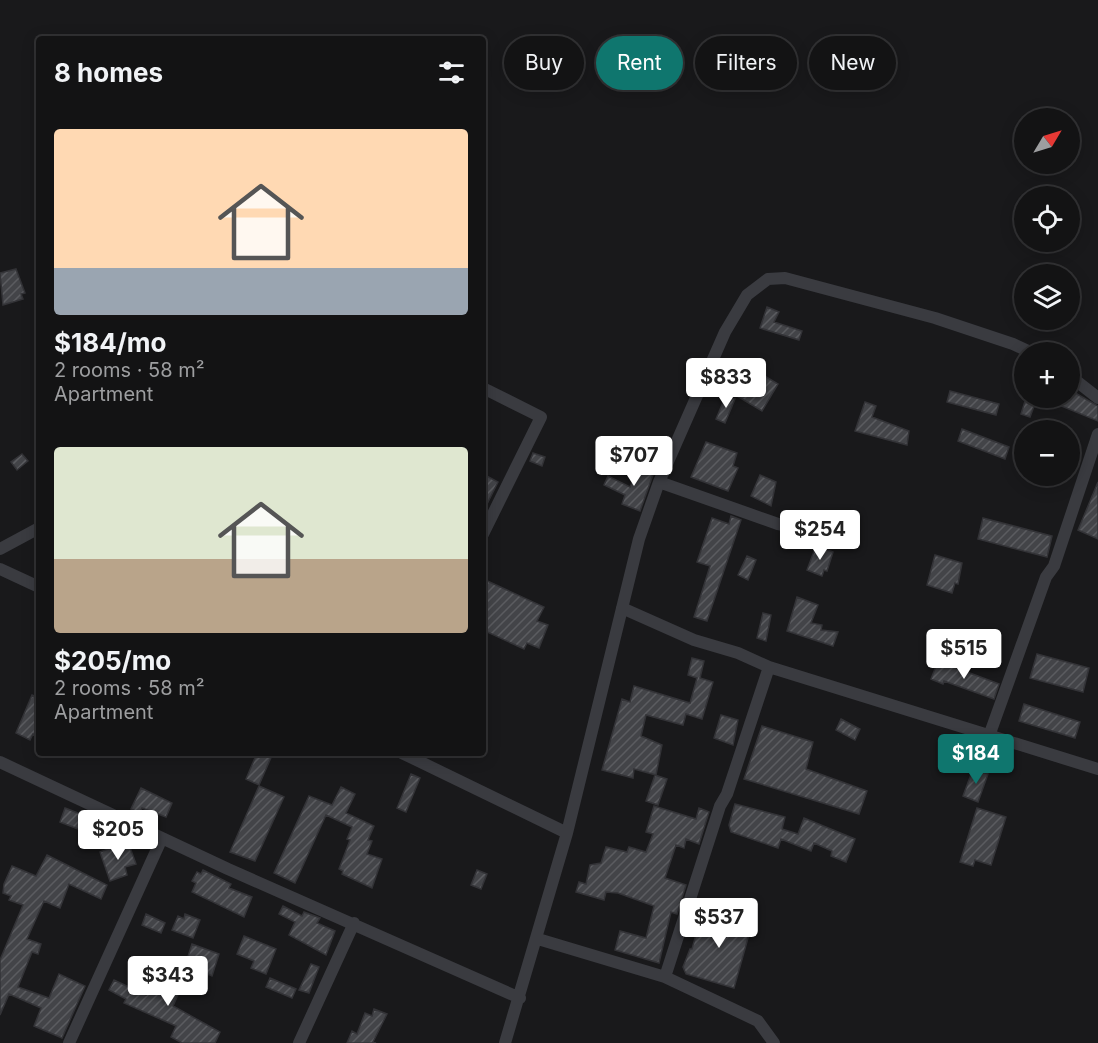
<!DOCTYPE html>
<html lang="en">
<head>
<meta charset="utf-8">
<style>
  :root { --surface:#131314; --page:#202022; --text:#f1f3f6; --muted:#9d9ea0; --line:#323234; --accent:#0f766e }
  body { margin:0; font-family:Inter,sans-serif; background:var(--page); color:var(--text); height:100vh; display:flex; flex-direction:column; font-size:22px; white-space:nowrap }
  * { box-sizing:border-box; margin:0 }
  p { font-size:20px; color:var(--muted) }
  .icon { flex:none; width:33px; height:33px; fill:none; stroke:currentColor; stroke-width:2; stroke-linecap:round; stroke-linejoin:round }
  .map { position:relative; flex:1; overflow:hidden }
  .details { position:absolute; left:36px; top:36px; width:450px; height:720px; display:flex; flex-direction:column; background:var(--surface); border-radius:6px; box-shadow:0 3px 15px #0003,0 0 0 2px var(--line) }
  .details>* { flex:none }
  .hud { position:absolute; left:504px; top:36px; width:504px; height:54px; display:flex; gap:12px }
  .needle { width:39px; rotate:52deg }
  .fabs { position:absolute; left:1014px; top:108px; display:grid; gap:12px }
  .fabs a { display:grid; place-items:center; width:66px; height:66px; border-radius:50%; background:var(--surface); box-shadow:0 3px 15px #0003,0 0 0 2px var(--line); font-size:30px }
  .price { position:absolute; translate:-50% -51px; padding:0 14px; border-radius:6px; background:#fff; color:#222; font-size:20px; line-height:39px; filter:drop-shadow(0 2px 3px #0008) }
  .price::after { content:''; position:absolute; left:50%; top:36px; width:18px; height:14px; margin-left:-9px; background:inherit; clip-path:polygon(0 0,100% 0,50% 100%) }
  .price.active { background:var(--accent); color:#fff }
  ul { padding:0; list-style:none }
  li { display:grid; align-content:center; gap:12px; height:318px; padding:0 18px }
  li span { display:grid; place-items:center; height:186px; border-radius:6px; color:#555 }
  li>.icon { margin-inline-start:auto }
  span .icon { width:108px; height:108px; fill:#fffc; stroke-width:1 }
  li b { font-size:26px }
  h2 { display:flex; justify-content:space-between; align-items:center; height:72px; padding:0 18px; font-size:26px }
  .tag { padding:0 21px; border-radius:27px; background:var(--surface); box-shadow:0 3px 15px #0003,0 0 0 2px var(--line); font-size:21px; line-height:54px }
  .tag.active { background:var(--accent); color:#fff }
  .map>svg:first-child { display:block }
</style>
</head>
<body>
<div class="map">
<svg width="1098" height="1043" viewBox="0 0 1098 1043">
  <defs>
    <pattern id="building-hatch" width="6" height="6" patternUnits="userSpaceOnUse" patternTransform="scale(1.5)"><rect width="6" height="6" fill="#434448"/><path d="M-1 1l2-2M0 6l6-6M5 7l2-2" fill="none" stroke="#5b5c60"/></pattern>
  </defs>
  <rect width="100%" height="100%" fill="#19191b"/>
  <path fill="url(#building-hatch)" stroke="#333337" stroke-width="1.5" d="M16 269 25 293 21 294 23 299 3 305 0 273Z
    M767 307 779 312 774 322 802 331 799 340 760 328Z
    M753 369 778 384 762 411 737 396Z
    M1070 390 1098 406V421L1042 398H1070Z
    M950 391 999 404 996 415 947 402Z
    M726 395 735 399 725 423 716 419Z
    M1026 398H1037L1030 417 1021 414Z
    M865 402 876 406 872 417 909 431 907 445 855 431Z
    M962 429 1009 447 1005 459 958 441Z
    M706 442 737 453 733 466 738 468 728 491 691 477Z
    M533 453 545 457 542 466 530 461Z
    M22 454 28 461 17 470 11 462Z
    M641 462 655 469 640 511 622 504 625 495 604 485 608 476 630 487Z
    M483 474 498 482 483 512Z
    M760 475 776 482 771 506 751 496Z
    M1098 482V539L1078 530Z
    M731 516 741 520 707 621 694 617 710 566 697 562 712 518 729 524Z
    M983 518 1052 536 1047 557 978 539Z
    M816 546 833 552 827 571 824 570 822 576 807 570Z
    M935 555 962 563 958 584 955 583 952 593 927 585Z
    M747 556 756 560 748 580 738 575Z
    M483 579 544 607 537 621 548 625 539 648 527 643 524 649 483 630Z
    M797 597 818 605 811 623 822 625 821 630 838 632 833 646 787 631Z
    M763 613 771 615 766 641 757 638Z
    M1037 654 1089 668 1083 692 1030 678Z
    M692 658 704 661 700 678 713 682 702 719 686 714 683 725 646 715 641 736 662 745 656 775 634 769 633 778 602 770 622 699 630 702 634 686 690 703 697 678 688 675Z
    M938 661 999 684 994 699 944 681 943 684 931 679Z
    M32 695 39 698V737L33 734 30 740 16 733Z
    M1024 704 1080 722 1075 738 1019 721Z
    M721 715 738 720 733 745 714 738Z
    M841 719 860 729 855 740 836 730Z
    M762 726 813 742 806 769 867 791 859 814 744 779Z
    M257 753H273L259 785 246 779Z
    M973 769 988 774 978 802 963 796Z
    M411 774 420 778 406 812 397 808Z
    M655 775 667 779 658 805 646 801Z
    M259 786 284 797 255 861 230 852Z
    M341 787 355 794 346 813 374 826 368 840 372 841 367 854 382 859 372 888 342 874 343 871 339 869 350 840 347 839 352 827 326 815 295 883 274 873 309 796 332 805Z
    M141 788 172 803 166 817 142 808 140 813 131 809Z
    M735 804 785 817 782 829 798 834 804 818 855 839 846 862 831 856 832 851 814 843 811 851 781 839 778 848 731 832 729 825Z
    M654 806 696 819 699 808 709 812 699 844 686 839 684 848 676 845 665 878 686 885 677 914 671 912 659 963 615 950 620 931 646 938 654 906 618 893 606 892 604 900 576 892 579 882 586 884 590 865 601 863 606 847 627 852 629 847 646 852 653 834 646 832Z
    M65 808 96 820 91 834 60 822Z
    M977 808 1006 817 991 865 975 860 973 866 960 862Z
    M128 842 136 864 125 867 127 875 110 881 100 852Z
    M47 855 107 885 101 899 69 884 60 908 44 901 27 939 41 944 38 954 32 952 18 987 49 998 59 974 85 986 62 1038 34 1026 41 1008 9 994 0 1015V960L23 905 9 900 11 896 3 893 4 884 12 866 36 876Z
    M203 870 231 884 229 888 252 897 244 917 192 892 196 883 192 881 197 872 201 874Z
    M477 870 487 874 481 889 471 885Z
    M283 906 302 916 304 912 320 918 317 923 335 931 326 955 289 935 295 922 279 914Z
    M740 909 755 913 734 988 686 974 683 967 690 949H692L697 931 694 930 699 914 721 922 723 919 736 922Z
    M146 914 165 923 161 933 142 925Z
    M185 914 200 920 193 938 172 930 178 916 184 919Z
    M244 936 276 949 266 974 251 968 254 961 237 954Z
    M192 944 219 954 212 976 208 974 206 980 183 972Z
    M311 964 319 967 309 993 299 990Z
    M162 967 186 977 173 1006 220 1032 215 1043H182L171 1037 176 1026 124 1003 126 999 109 990 114 980 146 995 156 972 159 973Z
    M270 978 296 989 292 998 266 987Z
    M374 1009 387 1014 373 1042 376 1043H347L352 1031 357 1034 365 1013 372 1016Z"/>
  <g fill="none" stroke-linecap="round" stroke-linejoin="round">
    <path stroke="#3a3b40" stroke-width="12" d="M1070 376 1098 398
      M483 388 541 417 483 534
      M659 482 778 524 820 532
      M0 549 39 528
      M0 569 39 587
      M622 608 694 640 738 653 769 667 1098 769
      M989 736 1046 577 1054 566 1098 434
      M402 753 567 833
      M0 762 228 869 520 998
      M538 939 665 977 758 1021 774 1043
      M665 977 720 806 727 794 769 667
      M69 1043 162 838
      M299 1043 354 923
      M505 1043 567 833 639 539 659 482 725 332 747 295 768 279 785 278 935 318 1013 344 1030 352"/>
  </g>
</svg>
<div class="fabs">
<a><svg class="needle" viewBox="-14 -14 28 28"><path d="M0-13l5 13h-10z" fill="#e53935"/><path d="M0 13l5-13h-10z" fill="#9d9ea0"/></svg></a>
<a><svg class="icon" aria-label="locate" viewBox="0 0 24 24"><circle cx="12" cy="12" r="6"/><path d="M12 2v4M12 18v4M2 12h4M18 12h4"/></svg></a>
<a><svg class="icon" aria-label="layers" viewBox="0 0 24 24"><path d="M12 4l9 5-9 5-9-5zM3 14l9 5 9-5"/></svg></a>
<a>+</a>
<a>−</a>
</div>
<b class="price" style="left:726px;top:409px">$833</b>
<b class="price" style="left:634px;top:487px">$707</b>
<b class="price" style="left:820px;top:561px">$254</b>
<b class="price" style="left:964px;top:680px">$515</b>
<b class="price active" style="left:976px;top:785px">$184</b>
<b class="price" style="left:118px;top:861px">$205</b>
<b class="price" style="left:719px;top:949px">$537</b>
<b class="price" style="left:168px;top:1007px">$343</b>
<div class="hud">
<a class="tag">Buy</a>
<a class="tag active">Rent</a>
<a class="tag">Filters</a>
<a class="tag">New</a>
</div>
<section class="details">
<h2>8 homes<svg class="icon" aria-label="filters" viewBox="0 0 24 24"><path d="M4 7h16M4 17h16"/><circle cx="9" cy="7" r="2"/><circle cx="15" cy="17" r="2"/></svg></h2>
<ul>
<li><span style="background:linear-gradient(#ffd9b3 75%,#9aa5b1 0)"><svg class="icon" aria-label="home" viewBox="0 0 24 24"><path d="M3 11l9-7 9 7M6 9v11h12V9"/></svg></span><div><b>$184/mo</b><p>2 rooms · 58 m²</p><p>Apartment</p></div></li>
<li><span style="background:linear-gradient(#dfe7d0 60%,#b9a48a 0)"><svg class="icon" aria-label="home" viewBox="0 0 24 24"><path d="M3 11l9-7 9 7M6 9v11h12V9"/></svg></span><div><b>$205/mo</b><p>2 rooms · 58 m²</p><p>Apartment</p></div></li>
</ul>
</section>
</div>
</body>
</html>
